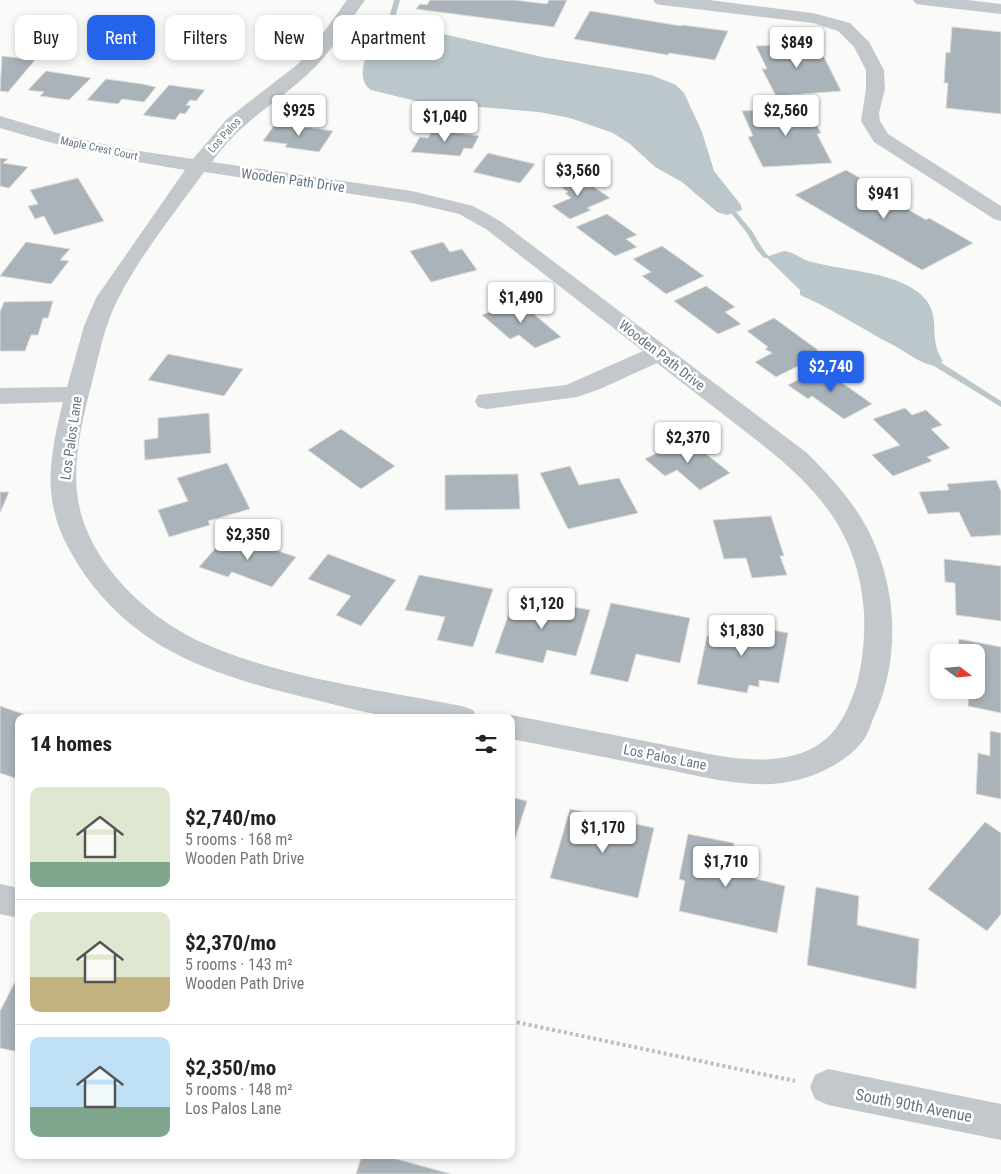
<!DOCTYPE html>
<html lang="en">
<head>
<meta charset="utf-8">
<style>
  :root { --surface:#fff; --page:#f2f2f2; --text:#222; --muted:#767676; --line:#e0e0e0; --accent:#2563eb }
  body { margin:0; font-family:"Roboto Condensed",sans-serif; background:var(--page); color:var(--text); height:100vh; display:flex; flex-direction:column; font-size:19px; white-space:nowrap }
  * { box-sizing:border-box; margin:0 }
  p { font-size:16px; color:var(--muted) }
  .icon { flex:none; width:28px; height:28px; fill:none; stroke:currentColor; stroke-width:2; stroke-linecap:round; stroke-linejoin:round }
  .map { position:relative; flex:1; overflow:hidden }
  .drawer { position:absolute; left:15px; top:714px; width:500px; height:445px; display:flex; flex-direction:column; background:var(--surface); border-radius:10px; box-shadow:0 2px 8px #0003 }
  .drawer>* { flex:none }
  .hud { position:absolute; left:15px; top:15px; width:500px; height:45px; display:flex; gap:10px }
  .needle { width:32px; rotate:106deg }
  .tools { position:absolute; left:930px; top:644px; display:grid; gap:10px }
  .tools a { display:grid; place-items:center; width:55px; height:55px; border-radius:10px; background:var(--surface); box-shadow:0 2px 8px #0003; font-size:25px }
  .price { position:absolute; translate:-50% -42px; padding:0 11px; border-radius:5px; background:#fff; color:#222; font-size:16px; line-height:32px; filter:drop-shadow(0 1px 2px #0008) }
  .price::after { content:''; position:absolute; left:50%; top:30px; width:15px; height:11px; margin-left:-8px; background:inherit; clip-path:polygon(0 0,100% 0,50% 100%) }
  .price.selected { background:var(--accent); color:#fff }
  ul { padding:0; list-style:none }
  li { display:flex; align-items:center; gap:15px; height:125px; padding:0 15px }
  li+li { border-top:1px solid var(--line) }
  li span { display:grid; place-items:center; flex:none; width:140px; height:100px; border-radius:10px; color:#555 }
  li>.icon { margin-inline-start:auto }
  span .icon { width:60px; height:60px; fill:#fffc; stroke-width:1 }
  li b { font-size:21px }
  h2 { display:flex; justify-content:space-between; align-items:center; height:60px; padding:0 15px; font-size:21px }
  .pill { padding:0 18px; border-radius:10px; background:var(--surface); box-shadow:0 2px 8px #0003; font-size:18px; line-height:45px }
  .pill.selected { background:var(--accent); color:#fff }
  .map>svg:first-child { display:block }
</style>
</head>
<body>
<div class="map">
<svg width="1001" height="1174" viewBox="0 0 1001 1174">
  <rect width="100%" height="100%" fill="#fafaf8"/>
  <path fill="#bbc7cb" d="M391 22 542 57 651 75 676 85 684 93 702 132 714 171 741 205 742 210 727 215 717 212 682 182 655 167 630 144 613 133 570 118 539 112 420 102 371 90C349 76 376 32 391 22Z
    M784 251C795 252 801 260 812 262 844 271 904 272 926 300 941 319 928 340 943 361L934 366C915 361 906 351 889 343 859 327 831 308 800 295V290L766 257Z"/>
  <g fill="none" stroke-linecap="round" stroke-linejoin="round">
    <path fill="#bbc7cb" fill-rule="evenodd" d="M394 0H400L394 22 391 24 388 22Z
      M734 211 736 212 752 231 762 248 769 257 768 258H764L756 249 747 233 731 213Z
      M934 362H940L1001 401V407L934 366 933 364Z"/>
  </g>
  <path fill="#aab3b9" stroke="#dcdcda" d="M430 0H514L547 4 549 0H567L554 27 416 9 420 4 427 5Z
    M590 11 681 26 682 25 728 31 715 60 669 53 668 55 574 39Z
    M952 27 1001 32V114L946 108 948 83H944L946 52 950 53Z
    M817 43 841 91 776 96 762 69H767L756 46Z
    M2 56 35 60 8 92 0 91Z
    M46 71 91 78 69 100 40 96 44 92 28 90Z
    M106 79 142 84 156 87 144 102 122 99 118 104 87 100Z
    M169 85 205 90 196 101 190 100 186 105 191 106 185 114 180 113 175 120 143 115Z
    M807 107 821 133 817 134 832 163 763 167 748 137 753 136 742 111Z
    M276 123 333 131 319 152 285 147 287 144 263 141Z
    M433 130 479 136 472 149 464 148 460 156 411 152 420 137 428 138Z
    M488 153 535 164 520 183 473 172Z
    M0 158 8 159 3 163 28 167 9 188 0 186Z
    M846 170 889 195 885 196 926 220 929 218 973 243 922 270 795 195Z
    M575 174 610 198 587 208 591 210 570 219 552 206 571 198 565 193 568 192 555 182Z
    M78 178 104 221 54 235 44 216 35 219 28 206 38 204 30 190Z
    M607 214 637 235 626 239 637 247 615 256 576 227Z
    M26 242 70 249 60 260 69 261 51 284 0 276Z
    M443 242 450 252 462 249 477 270 431 282 410 251Z
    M662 246 704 276 666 294 642 276 651 272 633 259Z
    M706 286 735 307 725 312 741 324 718 334 674 301Z
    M517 300 561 337 535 348 519 335 510 339 482 315Z
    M53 301 48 318H43L38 335H31L25 351H0V312L4 302Z
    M774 318 818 350 799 360 804 363 776 377 755 362 772 353 765 349 768 347 747 331Z
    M168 354 243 369 224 396 148 380Z
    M821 368 872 404 844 419 812 396 808 399 788 385Z
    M905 408 912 415 926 410 942 425 931 429 950 448 927 457 932 461 893 476 872 455 900 445 873 419Z
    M209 413 211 453 145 460 144 440 158 438V418Z
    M341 429 395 466 361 489 308 450Z
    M686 438 730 473 700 490 677 470 665 476 645 459Z
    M227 463 250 509 208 521 210 525 169 537 158 510 188 501 177 478Z
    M570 466 579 485 619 478 638 513 568 529 540 473Z
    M518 474 520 509 445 510V475Z
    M996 480 1001 491V535L971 537 959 512 928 514 919 492 949 490 947 484Z
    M0 492H9L0 513Z
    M771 516 784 556H780L787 575 752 578 746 558 724 559 713 520Z
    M228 534 296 557 272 587 232 572 228 577 199 567Z
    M328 554 396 580 361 626 336 615 351 596 308 579Z
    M944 559 1001 566V621L956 615 955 583 945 582Z
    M419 575 493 589 473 647 437 640 445 617 405 610Z
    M515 596 590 610 576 656 547 650 543 663 495 653Z
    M611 603 690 618 680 663 636 654 628 682 590 674Z
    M721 620 788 633 779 683 759 680V687L749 685 747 693 697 684 707 636 717 637Z
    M959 639 1001 647V713L968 706 969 690H976V652H957Z
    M0 706 35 718H19L18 779 0 773Z
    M990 731 1001 733V799L976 794 978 753 990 756Z
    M511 797 527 801 511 852Z
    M570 809 654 828 638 898 550 878Z
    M985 822 1001 833V914L987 931 928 889Z
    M688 834 734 843 728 872 785 886 777 933 679 911 685 881 679 879Z
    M816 887 859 896 857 925 919 939 916 989 807 965Z
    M17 978 19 979V1052L0 1048V1011Z
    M362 1155H382L451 1174H356Z"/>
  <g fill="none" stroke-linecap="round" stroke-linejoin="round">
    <path stroke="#bbbfc2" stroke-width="4" stroke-dasharray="3 3" stroke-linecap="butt" d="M511 1021 795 1081"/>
    <path fill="#c3c8cc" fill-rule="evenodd" d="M347 0H365C347 25 331 53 308 74 273 106 241 121 212 162L412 191 473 206 500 221 807 453C835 481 863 512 877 550 898 603 898 667 873 719 870 727 867 736 862 742 844 765 810 779 782 783 741 788 700 776 659 768 610 758 561 749 511 739V718H504L511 715C561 725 611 734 660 744 703 752 748 766 791 756 831 747 846 719 857 683 863 660 865 636 864 612 858 524 808 479 742 429 714 407 685 385 657 363L600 389 577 397 487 409 478 407 475 401 478 395 566 385 643 351 486 229 459 214 412 203 204 172C176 211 139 257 118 299 105 324 100 351 93 378 84 414 73 454 77 492 83 557 144 616 201 642 277 677 380 690 462 706L473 710 477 718C452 718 426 719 401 718 372 715 340 706 312 699 221 677 142 655 85 575 73 557 60 536 55 514 45 478 54 438 63 402L0 404V388L67 387 84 326 96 298 185 170C122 160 61 147 0 128V116L71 137 126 149 193 159 227 119 298 64 321 36Z
      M653 0H709L813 13 850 23 869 42 884 70 885 89 879 113 880 121 888 134 1001 206V221L994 219 874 142 861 121 866 89V70L854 47 838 31 813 23 662 5 656 4Z
      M913 0H967L1001 4V14L922 5 916 4Z
      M0 884 19 888V918L0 914Z
      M828 1069 1001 1104V1140L828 1105 815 1099 810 1087 815 1075Z"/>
  </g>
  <g text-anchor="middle" stroke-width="5" stroke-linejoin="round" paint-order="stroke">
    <g font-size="11" fill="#657683" stroke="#fff">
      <text transform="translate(224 135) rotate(-48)" y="4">Los Palos</text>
      <text transform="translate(99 148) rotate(12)" y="4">Maple Crest Court</text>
    </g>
    <g font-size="14" fill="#657683" stroke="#fff">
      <text transform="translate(293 180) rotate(8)" y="5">Wooden Path Drive</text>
      <text transform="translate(662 355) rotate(38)" y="5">Wooden Path Drive</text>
      <text transform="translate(71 438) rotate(-82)" y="5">Los Palos Lane</text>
      <text transform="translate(665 757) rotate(11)" y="5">Los Palos Lane</text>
    </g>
    <g font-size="16" fill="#657683" stroke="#fff">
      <text transform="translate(914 1105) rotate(11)" y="6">South 90th Avenue</text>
    </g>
  </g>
</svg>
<div class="tools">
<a><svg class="needle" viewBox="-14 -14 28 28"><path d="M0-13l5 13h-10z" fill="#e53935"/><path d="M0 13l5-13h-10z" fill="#767676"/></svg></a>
</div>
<b class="price" style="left:797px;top:69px">$849</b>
<b class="price" style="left:299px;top:137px">$925</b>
<b class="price" style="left:786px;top:137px">$2,560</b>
<b class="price" style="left:445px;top:143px">$1,040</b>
<b class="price" style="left:578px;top:197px">$3,560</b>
<b class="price" style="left:884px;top:220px">$941</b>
<b class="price" style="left:521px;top:324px">$1,490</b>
<b class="price selected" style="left:831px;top:393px">$2,740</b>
<b class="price" style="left:688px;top:464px">$2,370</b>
<b class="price" style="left:248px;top:561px">$2,350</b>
<b class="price" style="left:542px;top:630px">$1,120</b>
<b class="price" style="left:742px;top:657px">$1,830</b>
<b class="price" style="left:603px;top:854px">$1,170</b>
<b class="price" style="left:726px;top:888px">$1,710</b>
<div class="hud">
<a class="pill">Buy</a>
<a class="pill selected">Rent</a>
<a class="pill">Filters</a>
<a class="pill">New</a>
<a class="pill">Apartment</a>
</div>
<section class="drawer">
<h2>14 homes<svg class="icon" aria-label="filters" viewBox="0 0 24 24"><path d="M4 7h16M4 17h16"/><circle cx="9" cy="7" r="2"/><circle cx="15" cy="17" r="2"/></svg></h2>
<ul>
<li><span style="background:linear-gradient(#dfe7d0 75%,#7fa58c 0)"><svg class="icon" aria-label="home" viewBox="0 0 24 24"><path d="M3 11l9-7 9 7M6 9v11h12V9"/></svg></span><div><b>$2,740/mo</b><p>5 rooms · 168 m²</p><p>Wooden Path Drive</p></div></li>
<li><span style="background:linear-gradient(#dfe7d0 65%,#c2b280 0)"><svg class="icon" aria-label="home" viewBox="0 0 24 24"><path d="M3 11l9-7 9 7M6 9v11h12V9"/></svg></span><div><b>$2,370/mo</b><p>5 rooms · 143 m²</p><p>Wooden Path Drive</p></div></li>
<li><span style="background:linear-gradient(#bfe0f5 70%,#7fa58c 0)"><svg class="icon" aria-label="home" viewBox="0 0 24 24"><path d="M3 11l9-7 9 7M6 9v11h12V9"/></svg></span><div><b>$2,350/mo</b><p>5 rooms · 148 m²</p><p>Los Palos Lane</p></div></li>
</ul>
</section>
</div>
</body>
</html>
